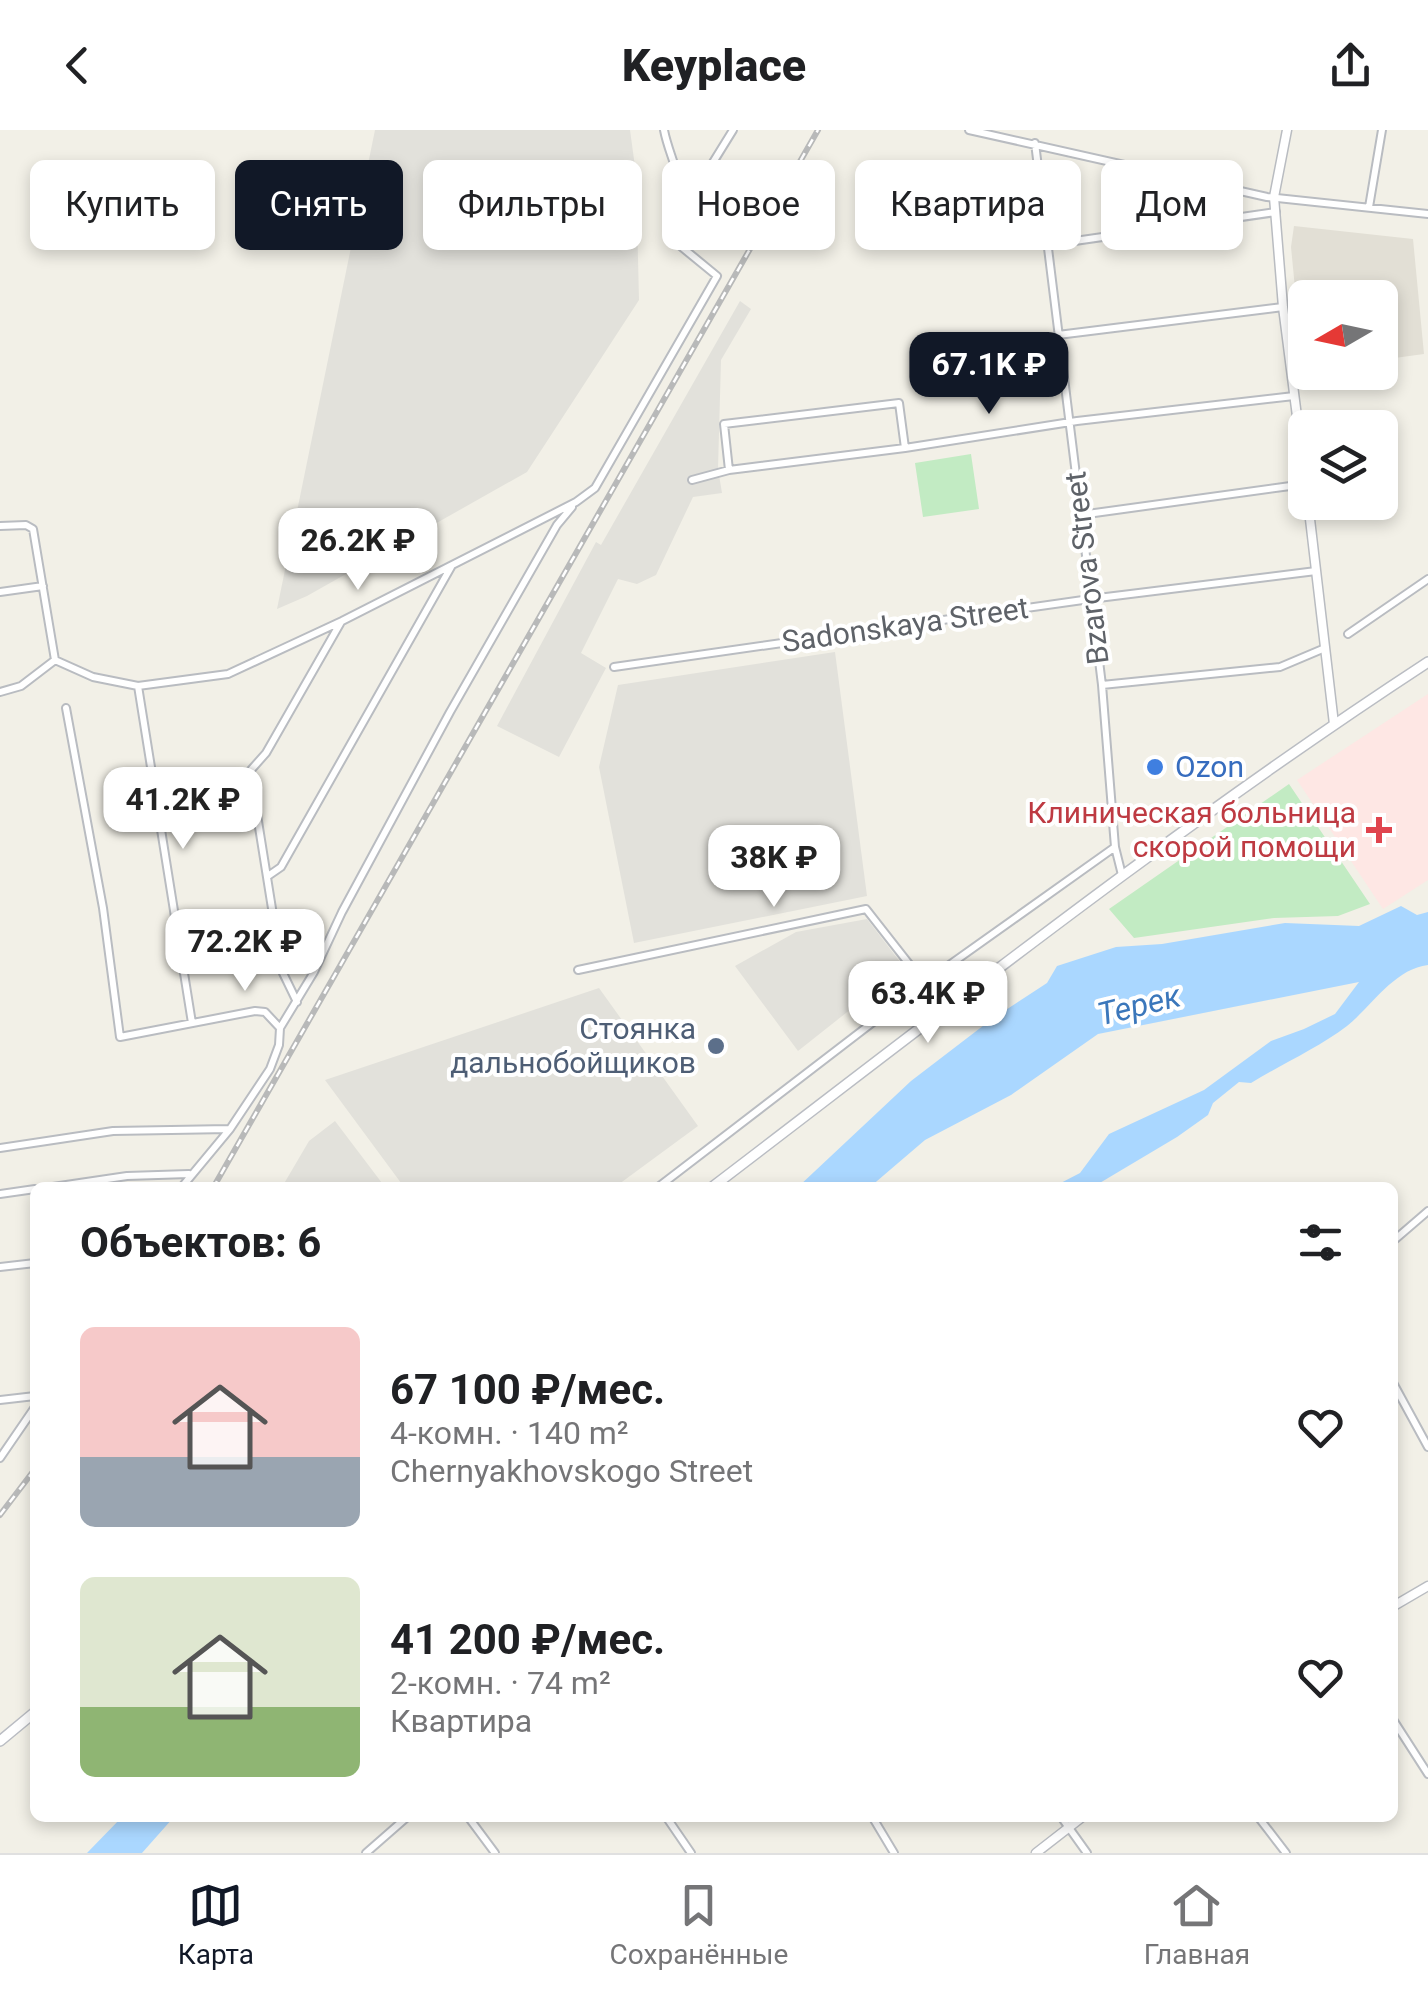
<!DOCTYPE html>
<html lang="ru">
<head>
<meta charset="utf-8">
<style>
  :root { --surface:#fff; --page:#f2f2f2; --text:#202124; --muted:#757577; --line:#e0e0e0; --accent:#111827 }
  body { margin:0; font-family:Roboto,sans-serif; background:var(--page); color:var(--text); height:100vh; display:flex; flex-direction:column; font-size:38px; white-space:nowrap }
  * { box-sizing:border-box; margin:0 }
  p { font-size:32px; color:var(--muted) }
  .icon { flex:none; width:55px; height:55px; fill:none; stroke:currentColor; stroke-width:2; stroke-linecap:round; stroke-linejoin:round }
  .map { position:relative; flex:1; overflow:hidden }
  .details { position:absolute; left:30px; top:1052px; width:1368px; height:640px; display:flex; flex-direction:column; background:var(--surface); border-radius:15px; box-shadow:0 5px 15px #0003 }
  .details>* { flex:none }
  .guide { position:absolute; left:30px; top:30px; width:1370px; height:90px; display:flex; gap:20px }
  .needle { width:65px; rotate:261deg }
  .tools { position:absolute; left:1288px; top:150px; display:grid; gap:20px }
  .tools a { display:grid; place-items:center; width:110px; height:110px; border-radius:15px; background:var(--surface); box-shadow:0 5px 15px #0003; font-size:50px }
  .price { position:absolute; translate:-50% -85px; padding:0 22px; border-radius:20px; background:#fff; color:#222; font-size:32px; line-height:65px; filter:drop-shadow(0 2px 5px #0008) }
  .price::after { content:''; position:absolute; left:50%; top:60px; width:30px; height:22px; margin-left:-15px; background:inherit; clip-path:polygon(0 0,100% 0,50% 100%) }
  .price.on { background:var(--accent); color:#fff }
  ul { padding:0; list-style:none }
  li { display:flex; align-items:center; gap:30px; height:250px; padding:0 50px }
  li span { display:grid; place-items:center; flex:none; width:280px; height:200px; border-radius:15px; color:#555 }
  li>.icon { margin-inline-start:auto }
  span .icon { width:120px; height:120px; fill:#fffc; stroke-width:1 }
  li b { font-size:42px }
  h2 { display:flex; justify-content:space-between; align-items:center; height:120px; padding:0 50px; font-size:42px }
  .pill { padding:0 35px; border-radius:15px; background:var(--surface); box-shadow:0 5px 15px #0003; font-size:35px; line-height:90px }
  .pill.on { background:var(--accent); color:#fff }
  header { display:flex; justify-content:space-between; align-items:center; height:130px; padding:0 50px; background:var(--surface); font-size:45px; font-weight:800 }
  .tab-bar { display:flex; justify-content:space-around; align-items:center; height:140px; border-top:2px solid var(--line); background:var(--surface); font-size:28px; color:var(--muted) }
  .tab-bar a { display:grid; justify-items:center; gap:5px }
  .tab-bar .on { color:var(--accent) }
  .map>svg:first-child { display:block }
</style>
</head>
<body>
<header><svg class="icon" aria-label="back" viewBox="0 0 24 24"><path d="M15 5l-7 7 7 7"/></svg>Keyplace<svg class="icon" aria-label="share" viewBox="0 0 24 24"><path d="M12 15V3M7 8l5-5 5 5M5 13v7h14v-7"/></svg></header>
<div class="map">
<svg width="1428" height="1723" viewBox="0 0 1428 1723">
  <rect width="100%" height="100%" fill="#f2f0e7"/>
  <path fill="#e2e1db" d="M375 0H630L636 44 639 170 527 342 307 466 277 479Z
    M740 171 751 179 721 230 718 339 722 363 693 367 656 445 637 454 618 449 581 523 606 538 559 627 497 596 596 412 601 415Z
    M835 522 867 766 634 813 599 637 618 555Z
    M867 789 904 837 798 921 735 836 796 802Z
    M599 858 698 996 615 1057H404L325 950Z
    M335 991 385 1057H282L309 1011Z"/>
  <path fill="#e2dfd5" d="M1294 96 1413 109 1424 224 1380 230V168H1305L1303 241 1291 117Z"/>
  <path fill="#fee7e4" d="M1428 564V750L1383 779 1297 650Z"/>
  <path fill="#c2ebc3" d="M971 324 979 379 923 387 915 333Z
    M1289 654 1370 774 1338 786 1274 788 1134 808 1109 779Z"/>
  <path fill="#aad7ff" d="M1401 776 1417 785 1428 782V835C1394 839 1372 876 1347 896 1318 918 1282 934 1251 953L1239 952 1213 973 1208 985 1177 1007 1093 1057H1053L1080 1043 1109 1004 1204 960 1271 911 1304 899 1335 884 1359 852 1098 904 1011 965 925 1010 870 1057H798L911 951 992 889 1047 853 1057 836 1116 817 1162 814 1285 793 1359 796Z
    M121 1688H173L142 1723H87Z"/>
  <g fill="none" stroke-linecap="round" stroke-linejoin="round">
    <g stroke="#b9bcc1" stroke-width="10">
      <path id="minor" d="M969 0 1267 67 1428 84
        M1035 13 1102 555 1115 717 1122 745
        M1369 77 1382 0
        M678 89 733 0
        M1047 115 1276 82
        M1058 205 1283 177
        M729 340 724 294 899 273 905 318
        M692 350 729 340 905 318 1077 291 1294 266
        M1080 385 1305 354
        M0 396 26 395 33 399 55 530 93 547 138 556 228 544 342 491 576 372 595 358 717 146 678 114C675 96 681 82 680 65 680 42 668 22 664 0
        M0 462 43 456
        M1348 504 1428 449
        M614 537 1090 469 1316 441
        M1102 555 1280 537 1325 518
        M138 556 192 893
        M0 562 21 556 55 530
        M66 578 103 778 120 907 255 881 265 882 280 898
        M268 746 281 737 451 437
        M578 840 866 779 924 853
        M297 872 282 841 250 641 266 623 341 492
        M0 1018 113 1001 229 999
        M46 1058 127 1046 189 1044
        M181 1058 230 999 270 939 279 915 280 898 314 842 342 782 450 582 557 395 572 377
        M657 1058 924 853 1115 717
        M0 1064 35 1059
        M1392 1112 1428 1081
        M0 1137 35 1133
        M1392 1251 1428 1317
        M0 1270 35 1266
        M0 1328 35 1277
        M1392 1588 1428 1644
        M469 1688 495 1723
        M667 1688 691 1723
        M873 1688 894 1723
        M1062 1688 1087 1723
        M1259 1688 1286 1723
        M366 1723 406 1688"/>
    </g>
    <g stroke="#b9bcc1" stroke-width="11">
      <path id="tertiary" d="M1287 0 1274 67 1283 177 1305 349
        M1308 372 1334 594
        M1392 1477 1428 1456
        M1036 1723 1081 1688"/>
    </g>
    <g stroke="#babdc3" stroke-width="12">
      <path id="secondary" d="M711 1058C947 878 1180 694 1428 532
        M0 1611 35 1582"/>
    </g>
    <use href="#minor" stroke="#fff" stroke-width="6"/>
    <use href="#tertiary" stroke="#fff" stroke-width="8"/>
    <use href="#secondary" stroke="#fff" stroke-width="9"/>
    <g stroke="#b8b9b9" stroke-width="6">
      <path id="rail" d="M213 1058 818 0
        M0 1385 35 1339"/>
    </g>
    <use href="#rail" stroke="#fff" stroke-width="2.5" stroke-dasharray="8" stroke-linecap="butt"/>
  </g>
  <circle fill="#3f7fe0" stroke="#fff" stroke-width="4" cx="1155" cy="637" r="10"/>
  <path fill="#e0444e" stroke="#fff" stroke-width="4" d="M1374 685h10v10h10v10h-10v10h-10v-10h-10v-10h10z"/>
  <circle fill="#5c6f8a" stroke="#fff" stroke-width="4" cx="716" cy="916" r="10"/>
  <g text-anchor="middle" stroke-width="8" stroke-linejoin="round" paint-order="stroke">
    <g font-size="30" fill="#5e6268" stroke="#fff">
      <text transform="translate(1087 438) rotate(-97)" y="10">Bzarova Street</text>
      <text transform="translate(905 495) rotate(-8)" y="10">Sadonskaya Street</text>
    </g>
    <g font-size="30" fill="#366cbe" stroke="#fff" text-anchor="start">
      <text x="1175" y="647">Ozon</text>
    </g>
    <g font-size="30" fill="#be3a42" stroke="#fff" text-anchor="end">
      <text x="1356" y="693">Клиническая больница<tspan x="1356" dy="34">скорой помощи</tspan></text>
    </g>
    <g font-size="30" fill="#4e5e75" stroke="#fff" text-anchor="end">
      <text x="696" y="909">Стоянка<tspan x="696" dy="34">дальнобойщиков</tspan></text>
    </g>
    <g font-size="32" font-style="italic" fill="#3b77bb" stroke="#fff">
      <text transform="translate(1139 875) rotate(-14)" y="11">Терек</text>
    </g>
  </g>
</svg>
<div class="tools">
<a><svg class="needle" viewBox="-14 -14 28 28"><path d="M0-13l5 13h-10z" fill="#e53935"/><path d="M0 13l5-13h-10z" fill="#757577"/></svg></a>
<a><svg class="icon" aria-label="layers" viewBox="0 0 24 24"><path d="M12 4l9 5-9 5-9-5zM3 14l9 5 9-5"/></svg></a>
</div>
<b class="price on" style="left:989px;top:287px">67.1K ₽</b>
<b class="price" style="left:358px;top:463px">26.2K ₽</b>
<b class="price" style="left:183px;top:722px">41.2K ₽</b>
<b class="price" style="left:774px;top:780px">38K ₽</b>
<b class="price" style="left:245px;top:864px">72.2K ₽</b>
<b class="price" style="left:928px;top:916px">63.4K ₽</b>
<div class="guide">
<a class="pill">Купить</a>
<a class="pill on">Снять</a>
<a class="pill">Фильтры</a>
<a class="pill">Новое</a>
<a class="pill">Квартира</a>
<a class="pill">Дом</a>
</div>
<section class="details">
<h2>Объектов: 6<svg class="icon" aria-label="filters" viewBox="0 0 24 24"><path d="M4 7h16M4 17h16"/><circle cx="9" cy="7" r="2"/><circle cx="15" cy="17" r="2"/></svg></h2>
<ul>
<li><span style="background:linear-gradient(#f6c9c9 65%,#9aa5b1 0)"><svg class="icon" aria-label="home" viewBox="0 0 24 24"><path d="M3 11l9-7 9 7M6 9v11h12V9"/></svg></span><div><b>67 100 ₽/мес.</b><p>4-комн. · 140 m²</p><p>Chernyakhovskogo Street</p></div><svg class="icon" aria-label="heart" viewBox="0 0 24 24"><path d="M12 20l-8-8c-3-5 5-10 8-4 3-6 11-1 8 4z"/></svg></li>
<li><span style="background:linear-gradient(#dfe7d0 65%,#8fb573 0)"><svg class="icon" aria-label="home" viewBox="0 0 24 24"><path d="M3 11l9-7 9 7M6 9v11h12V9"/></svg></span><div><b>41 200 ₽/мес.</b><p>2-комн. · 74 m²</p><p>Квартира</p></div><svg class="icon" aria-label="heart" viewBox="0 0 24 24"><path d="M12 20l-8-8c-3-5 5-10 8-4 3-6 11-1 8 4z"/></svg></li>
</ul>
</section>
</div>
<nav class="tab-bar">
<a class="on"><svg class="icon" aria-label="map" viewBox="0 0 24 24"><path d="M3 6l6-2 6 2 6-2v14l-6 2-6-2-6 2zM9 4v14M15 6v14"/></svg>Карта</a>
<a><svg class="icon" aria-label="saved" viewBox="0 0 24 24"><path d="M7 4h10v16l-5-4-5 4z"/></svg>Сохранённые</a>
<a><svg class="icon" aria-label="home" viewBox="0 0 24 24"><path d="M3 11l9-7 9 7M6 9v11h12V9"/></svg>Главная</a>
</nav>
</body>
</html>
